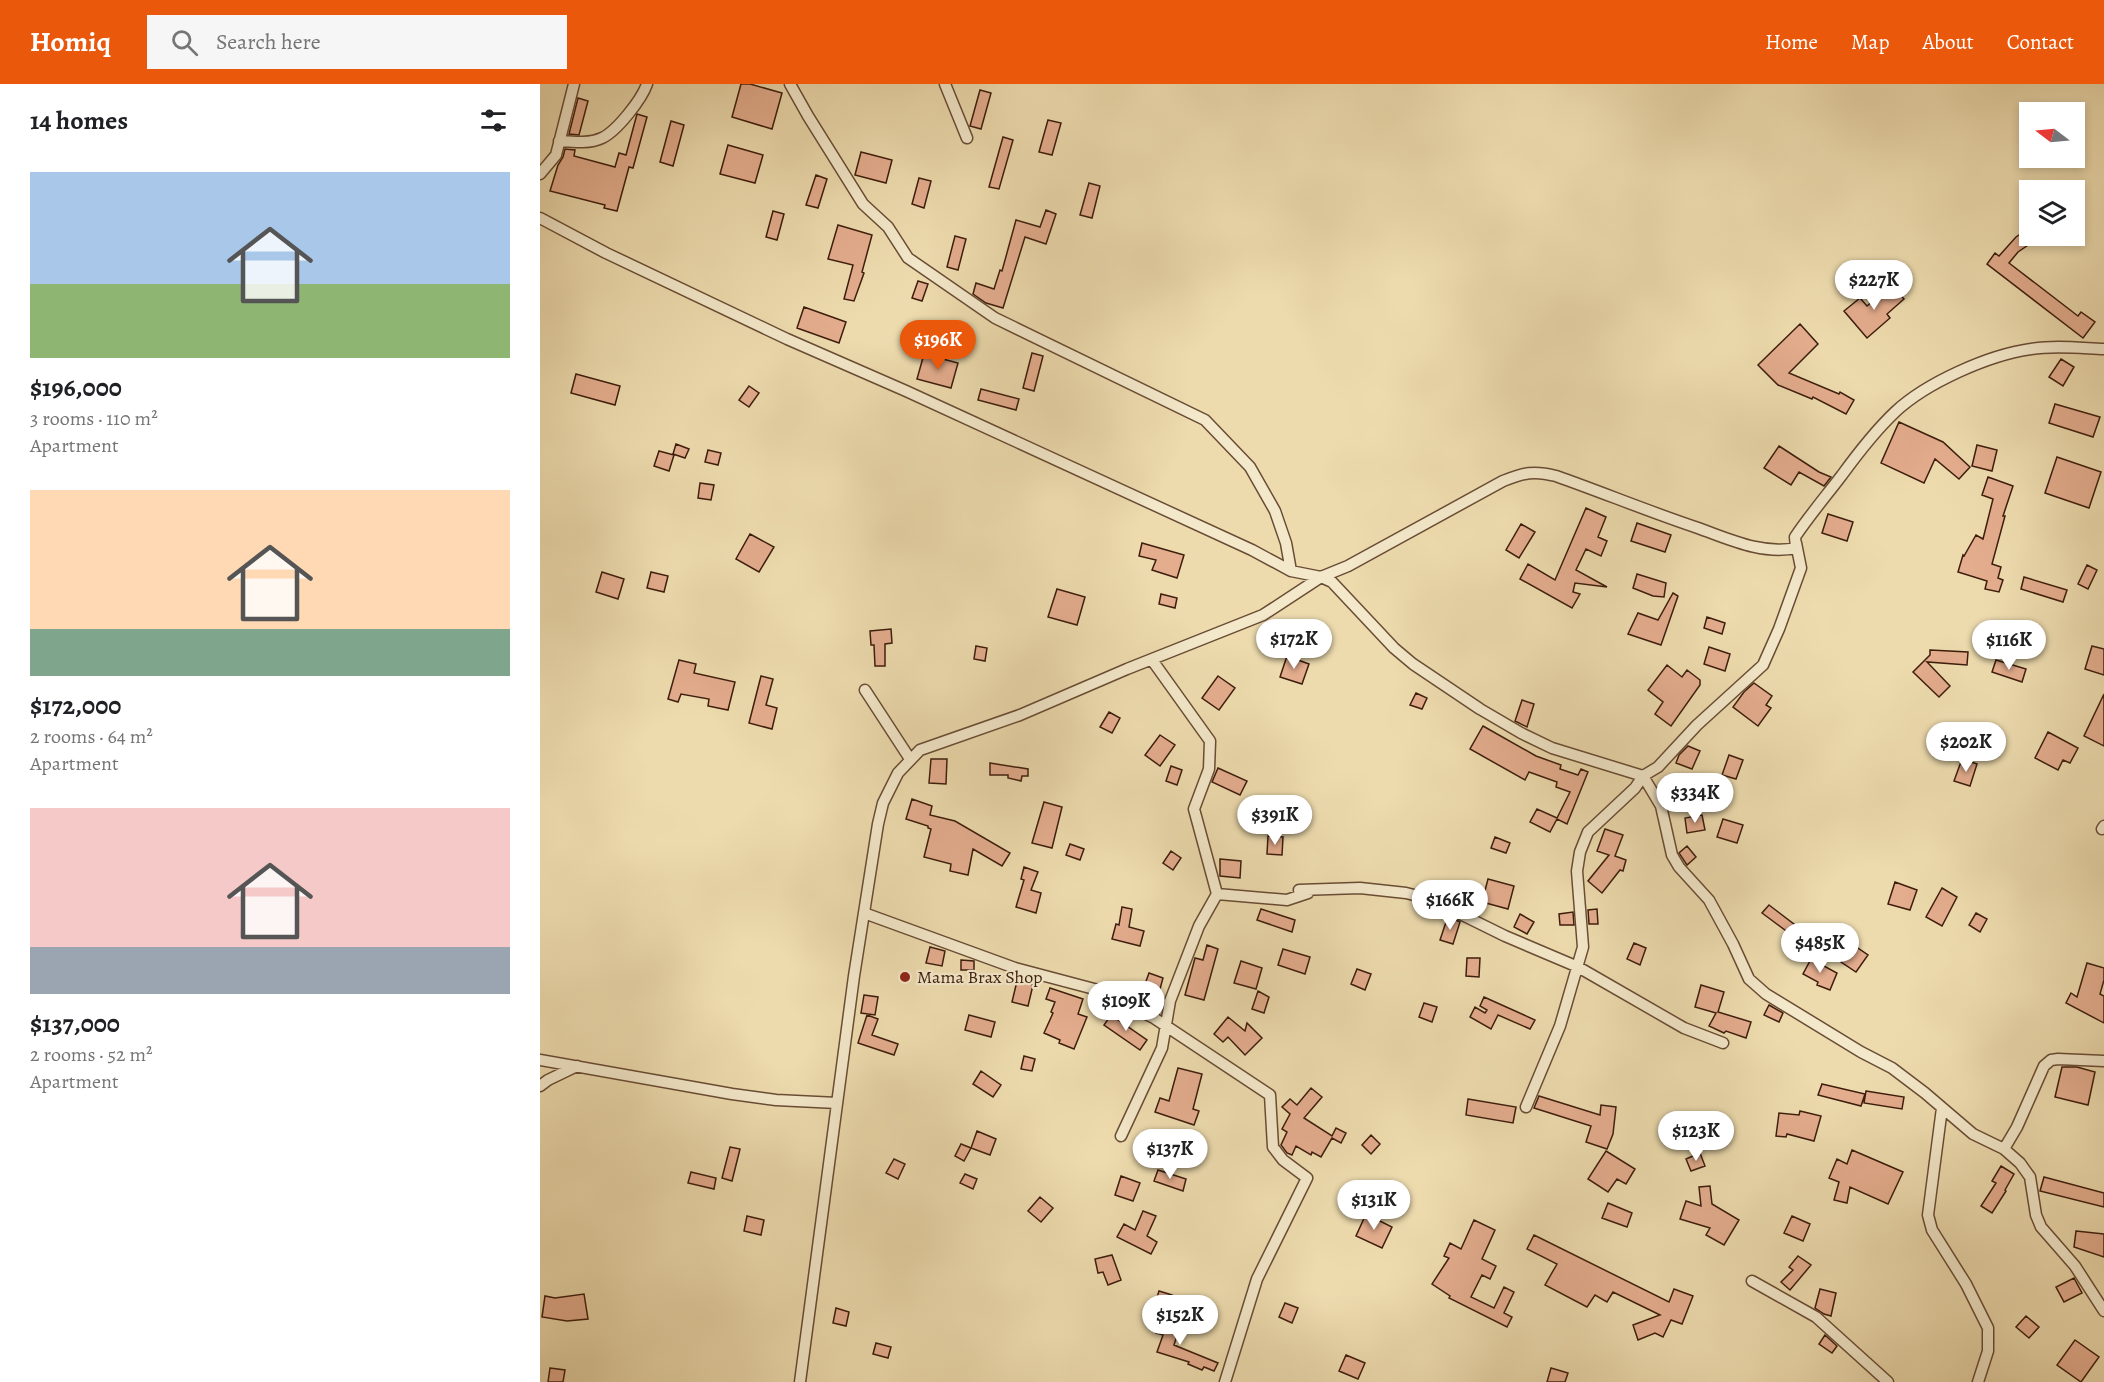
<!DOCTYPE html>
<html lang="en">
<head>
<meta charset="utf-8">
<style>
  :root { --surface:#fff; --page:#f6f6f6; --text:#202124; --muted:#757577; --accent:#ea580c }
  body { margin:0; font-family:Alegreya,serif; background:var(--page); color:var(--text); height:100vh; display:flex; flex-direction:column; font-size:22px; white-space:nowrap }
  * { box-sizing:border-box; margin:0 }
  p { font-size:20px; color:var(--muted) }
  .icon { flex:none; width:33px; height:33px; fill:none; stroke:currentColor; stroke-width:2; stroke-linecap:round; stroke-linejoin:round }
  .map { position:relative; flex:1; overflow:hidden }
  .side { display:flex; flex-direction:column; background:var(--surface); width:540px }
  .side>* { flex:none }
  .needle { width:39px; rotate:286deg }
  .tools { position:absolute; left:1479px; top:18px; display:grid; gap:12px }
  .tools a { display:grid; place-items:center; width:66px; height:66px; border-radius:0px; background:var(--surface); box-shadow:0 3px 9px #0003; font-size:30px }
  .price { position:absolute; translate:-50% -51px; padding:0 14px; border-radius:21px; background:#fff; color:#222; font-size:20px; line-height:39px; filter:drop-shadow(0 2px 3px #0008) }
  .price::after { content:''; position:absolute; left:50%; top:36px; width:18px; height:14px; margin-left:-9px; background:inherit; clip-path:polygon(0 0,100% 0,50% 100%) }
  .price.selected { background:var(--accent); color:#fff }
  ul { padding:0; list-style:none }
  li { display:grid; align-content:center; gap:12px; height:318px; padding:0 30px }
  li span { display:grid; place-items:center; height:186px; border-radius:0px; color:#555 }
  li>.icon { margin-inline-start:auto }
  span .icon { width:108px; height:108px; fill:#fffc; stroke-width:1 }
  li b { font-size:26px }
  h2 { display:flex; justify-content:space-between; align-items:center; height:72px; padding:0 30px; font-size:26px }
  header { display:flex; align-items:center; gap:36px; box-sizing:border-box; height:84px; padding:0 30px; background:var(--accent); color:#fff }
  header strong { font-size:28px }
  nav { display:flex; gap:33px; margin-inline-start:auto; font-size:21px }
  .search { width:420px; height:54px; background:var(--page); display:flex; align-items:center; gap:15px; box-sizing:border-box; padding:0 21px; border-radius:0px; color:var(--muted); font-size:22px }
  main { display:flex; flex:1; min-height:0 }
  .map>svg:first-child { display:block }
</style>
</head>
<body>
<header>
<strong>Homiq</strong>
<div class="search"><svg class="icon" aria-label="search" viewBox="0 0 24 24"><circle cx="10" cy="10" r="6"/><path d="M15 15l6 6"/></svg>Search here</div>
<nav><a>Home</a><a>Map</a><a>About</a><a>Contact</a></nav>
</header>
<main>
<section class="side">
<h2>14 homes<svg class="icon" aria-label="filters" viewBox="0 0 24 24"><path d="M4 7h16M4 17h16"/><circle cx="9" cy="7" r="2"/><circle cx="15" cy="17" r="2"/></svg></h2>
<ul>
<li><span style="background:linear-gradient(#a9c7e8 60%,#8fb573 0)"><svg class="icon" aria-label="home" viewBox="0 0 24 24"><path d="M3 11l9-7 9 7M6 9v11h12V9"/></svg></span><div><b>$196,000</b><p>3 rooms · 110 m²</p><p>Apartment</p></div></li>
<li><span style="background:linear-gradient(#ffd9b3 75%,#7fa58c 0)"><svg class="icon" aria-label="home" viewBox="0 0 24 24"><path d="M3 11l9-7 9 7M6 9v11h12V9"/></svg></span><div><b>$172,000</b><p>2 rooms · 64 m²</p><p>Apartment</p></div></li>
<li><span style="background:linear-gradient(#f6c9c9 75%,#9aa5b1 0)"><svg class="icon" aria-label="home" viewBox="0 0 24 24"><path d="M3 11l9-7 9 7M6 9v11h12V9"/></svg></span><div><b>$137,000</b><p>2 rooms · 52 m²</p><p>Apartment</p></div></li>
</ul>
</section>
<div class="map">
<svg width="1564" height="1298" viewBox="0 0 1564 1298">
  <rect width="100%" height="100%" fill="#eddbae"/>
  <filter id="stains"><feTurbulence type="fractalNoise" baseFrequency=".00333" numOctaves="4"/><feColorMatrix values="0 0 0 0 .2 0 0 0 0 .09 0 0 0 0 .02 0 0 0 .5 -.17"/></filter>
  <radialGradient id="worn" r=".72"><stop offset=".6" stop-color="#630" stop-opacity="0"/><stop offset="1" stop-color="#630" stop-opacity=".3"/></radialGradient>
  <path fill="#e4ad8e" stroke="#3d1d0c" stroke-width="1.5" d="M201 0H210L242 9 232 45 192 33Z
    M440 6 451 9 441 45 430 42Z
    M38 14 48 17 39 51 29 50Z
    M97 30 107 33 93 84 89 83 77 127 64 124 65 121 10 107 18 81 23 73 25 65 35 66 34 72 75 83 79 69 86 71Z
    M508 36 521 39 512 71 499 68Z
    M131 37 144 41 133 82 120 78Z
    M463 53 473 56 459 105 449 103Z
    M188 61 223 71 215 99 180 90Z
    M321 68 352 76 346 99 315 91Z
    M276 91 287 95 278 124 266 121Z
    M379 94 391 97 384 124 372 120Z
    M549 99 560 102 552 134 540 131Z
    M506 126 516 130 506 160 485 153 463 224 446 219 433 210 436 199 454 205 460 186 462 187 476 136 500 143Z
    M233 127 244 130 237 156 226 153Z
    M298 141 332 151 322 188 324 189 314 217 304 215 313 181 288 175Z
    M1489 144 1490 152H1494L1497 155 1478 168 1469 179 1538 232 1541 228 1555 238 1543 254 1447 180 1455 169 1459 172 1476 153Z
    M415 152 426 155 418 186 407 183Z
    M378 197 388 200 382 217 372 214Z
    M1351 201 1364 215 1347 230 1350 234 1327 254 1304 227 1320 214 1327 222Z
    M264 223 306 238 299 259 257 244Z
    M1260 240 1278 260 1249 289 1299 310 1300 308 1314 316 1306 330 1273 313 1272 315 1238 301 1218 281Z
    M492 269 503 272 494 307 483 304Z
    M384 270 418 279 411 304 377 295Z
    M1521 275 1534 283 1523 302 1509 293Z
    M36 290 80 302 75 321 31 309Z
    M209 302 219 309 209 323 199 316Z
    M441 305 479 315 476 326 438 316Z
    M1515 320 1560 333 1553 353 1509 339Z
    M1359 338 1403 358 1430 383 1419 395 1395 375 1384 399 1341 379Z
    M136 360 149 365 145 374 133 370Z
    M1437 361 1457 366 1452 387 1432 382Z
    M1239 362 1279 388 1291 393 1284 402 1259 388 1251 401 1224 384Z
    M168 366 181 369 178 381 165 378Z
    M119 367 134 371 129 387 114 382Z
    M1517 373 1561 388 1549 424 1505 409Z
    M1448 393 1473 402 1463 432H1465L1452 480 1461 483 1458 494 1463 496 1459 508 1445 505 1447 497 1418 488 1423 471 1424 472 1436 451 1443 455 1453 415 1442 411Z
    M160 399 174 401 171 416 158 414Z
    M1046 424 1066 433 1058 453 1067 457 1061 472 1046 465 1036 486 1067 503 1035 499 1033 508 1040 510 1032 524 980 495 988 480 1015 496Z
    M1288 430 1313 438 1307 457 1282 449Z
    M1097 439 1131 451 1125 468 1091 457Z
    M981 440 995 448 979 474 966 466Z
    M210 450 234 463 219 488 196 475Z
    M602 459 644 471 637 494 612 486 616 476 599 472Z
    M1547 481 1557 486 1548 505 1538 500Z
    M62 488 84 495 78 515 56 508Z
    M111 488 128 492 124 508 107 504Z
    M1097 490 1126 499 1124 513 1113 512 1093 504Z
    M1484 493 1527 506 1523 518 1481 505Z
    M517 505 545 513 537 541 508 533Z
    M1133 509 1138 512 1121 561 1088 550 1098 529 1118 536Z
    M621 510 637 514 635 524 619 520Z
    M1167 533 1185 539 1182 550 1164 544Z
    M351 545 352 559 345 560V582H335L334 561H331L330 547Z
    M436 562 447 564 445 577 434 575Z
    M1552 562 1564 565V591L1545 585Z
    M1169 563 1190 570 1185 587 1164 580Z
    M1390 566 1428 568 1427 581 1387 578 1410 602 1399 613 1373 588 1390 571Z
    M747 572 769 580 762 600 740 593Z
    M139 576 156 580 154 589 195 598 188 626 168 622 169 615 141 610 138 618 128 615Z
    M1456 576 1486 585 1482 598 1452 588Z
    M1127 581 1142 593 1147 586 1160 596V601L1131 642 1115 630 1123 618 1108 606Z
    M221 592 233 595 226 621 237 624 232 645 209 639Z
    M678 592 695 604 679 626 662 614Z
    M1214 599 1232 612 1226 621 1231 624 1218 642 1193 623 1204 608Z
    M876 609 887 614 882 625 870 621Z
    M1564 610V662L1544 652Z
    M982 616 994 620 987 643 975 637Z
    M569 628 580 634 572 649 560 643Z
    M943 642 996 672 1021 681 1020 685 1038 691 1041 685 1048 688 1027 740 1017 735 1010 748 990 738 997 725 1017 734 1030 708 1016 703 1017 698 989 688 985 696 930 665Z
    M1508 648 1538 664 1530 679 1523 676 1518 686 1495 674Z
    M620 651 635 661 620 682 605 671Z
    M1148 662 1160 667 1152 685 1136 679 1139 671Z
    M1189 671 1203 676 1196 695 1182 691Z
    M391 675H407L406 700 389 699Z
    M1422 675 1437 680 1430 702 1414 697Z
    M450 679 488 685V692H482L481 697 468 694V691H450Z
    M631 682 642 686 637 701 626 697Z
    M678 684 707 697 700 711 672 698Z
    M372 715 392 722 390 731 415 737 470 769 462 782 433 765 428 791 410 787 411 780 384 773 391 745 388 744V742L366 735Z
    M504 718 522 723 512 764 492 759Z
    M1162 731 1165 746 1147 749 1145 734Z
    M1183 735 1203 741 1197 759 1177 753Z
    M1065 745 1083 751 1075 772 1086 776 1083 787 1080 786 1062 809 1048 797 1069 771 1057 767Z
    M728 752 743 753 742 771 727 770Z
    M955 753 970 759 966 769 951 764Z
    M530 760 544 765 540 776 526 771Z
    M1147 762 1156 773 1147 781 1139 769Z
    M631 767 641 774 633 786 623 779Z
    M680 775 701 777 700 794 680 792Z
    M484 783 498 788 491 806 501 809 496 829 476 823 484 796 481 795Z
    M948 795 974 802 968 825 942 818Z
    M1355 798 1377 806 1370 826 1348 820Z
    M1402 804 1417 813 1402 842 1386 833Z
    M915 805 937 814 932 826 910 817Z
    M1229 821 1263 847 1257 855 1222 829Z
    M582 823 592 825 589 843 604 847 600 862 572 855 576 840 579 841Z
    M721 825 755 836 752 848 717 836Z
    M1057 825 1058 840H1049L1048 826Z
    M1033 828 1034 841H1020L1019 830Z
    M1436 829 1447 835 1440 848 1429 841Z
    M980 830 994 838 987 850 974 843Z
    M908 832 920 838 913 860 900 856Z
    M1094 859 1106 864 1100 881 1087 875Z
    M1312 860 1328 871 1316 888 1301 878Z
    M667 861 678 865 664 916 645 911 655 874 663 876Z
    M390 863 405 867 402 882 386 879Z
    M743 865 770 873 765 890 738 881Z
    M927 874H940L939 893 926 892Z
    M1271 875 1297 889 1290 906 1277 901 1278 898 1263 890Z
    M421 876 434 877V886H421Z
    M701 877 722 884 716 905 694 899Z
    M1547 879 1564 884V896L1560 910 1564 912V939L1526 919 1531 909 1537 913Z
    M817 885 831 890 825 906 811 900Z
    M609 889 623 894 620 905 605 900Z
    M477 897 493 901 488 922 472 918Z
    M1161 901 1184 908 1178 928 1211 938 1206 954 1186 947 1184 949 1169 942 1176 929 1155 923Z
    M510 904 543 915 538 930 547 933 534 965 519 959 520 956 504 949 513 929 511 928 515 918 506 915Z
    M718 907 729 913 724 929 712 925Z
    M324 911 338 913 335 931 321 929Z
    M944 913 995 936 990 945 958 931 951 945 930 933 935 923 945 929 947 926 940 922Z
    M884 919 897 923 892 938 879 933Z
    M1229 921 1243 929 1239 938 1224 931Z
    M327 931 338 935 332 951 358 960 354 971 318 959Z
    M429 931 455 938 451 953 425 946Z
    M571 931 607 956 600 966 564 941Z
    M688 933 705 947 707 939 722 954 705 971 688 953 683 958 674 950Z
    M484 972 495 975 492 987 481 985Z
    M1522 983H1537L1555 988 1548 1021 1515 1013Z
    M638 984 662 990 653 1025 659 1027 654 1041 615 1028 620 1014 629 1017Z
    M441 987 461 1001 453 1013 433 1000Z
    M1282 1000 1325 1010 1321 1022 1278 1011Z
    M771 1004 782 1013 764 1034 792 1052 796 1044 806 1049 801 1059 792 1054 781 1073 772 1068 771 1071 756 1062 752 1071 747 1069 741 1061 747 1048 742 1045 750 1030 742 1023 750 1015 757 1021Z
    M1326 1007 1364 1013 1362 1025 1324 1019Z
    M999 1012 1060 1031 1061 1021 1076 1023 1073 1050 1067 1065 1046 1058 1051 1042 994 1024Z
    M928 1015 976 1023 973 1039 926 1031Z
    M1260 1027 1281 1032 1274 1057 1247 1050 1246 1053 1236 1052 1239 1029 1259 1031Z
    M437 1047 456 1055 450 1071 431 1064Z
    M831 1051 840 1060 831 1070 822 1061Z
    M421 1060 431 1064 424 1077 415 1072Z
    M190 1063 200 1065 192 1097 182 1094Z
    M1312 1066 1363 1088 1348 1120 1310 1103 1307 1119 1294 1116 1299 1098 1289 1094 1297 1075 1307 1080Z
    M1066 1067 1095 1085 1086 1100 1077 1095 1068 1108 1048 1095Z
    M1160 1069 1165 1082 1151 1087 1146 1075Z
    M354 1075 365 1080 358 1095 346 1089Z
    M1461 1082 1474 1090 1465 1106 1466 1107 1452 1129 1441 1122 1456 1099 1452 1097Z
    M618 1086 646 1095 643 1107 614 1097Z
    M151 1088 176 1094 174 1105 148 1099Z
    M425 1090 437 1095 433 1105 420 1099Z
    M581 1092 600 1099 593 1117 575 1111Z
    M1504 1093 1564 1109V1123L1500 1107Z
    M1170 1102 1172 1120 1199 1136 1184 1161 1166 1151 1170 1144 1140 1135 1146 1117 1161 1122 1159 1103Z
    M500 1113 513 1124 501 1138 488 1127Z
    M1068 1119 1092 1129 1087 1143 1062 1134Z
    M603 1127 616 1132 607 1152 617 1158 611 1170 577 1153 584 1140 595 1146Z
    M826 1130 852 1143 842 1164 816 1152Z
    M207 1132 224 1136 221 1151 204 1147Z
    M1252 1132 1270 1140 1263 1157 1244 1149Z
    M934 1136 955 1146 942 1175 956 1182 950 1195 942 1191 931 1213 954 1224 964 1203 974 1208 964 1229 972 1233 967 1243 909 1214 910 1212 892 1200 909 1174 904 1172 910 1159 921 1165Z
    M1536 1147 1564 1150V1173L1534 1163Z
    M994 1151 1129 1218 1134 1205 1153 1212 1142 1240 1131 1236 1123 1253 1115 1249 1098 1256 1093 1241 1120 1231 1073 1208 1067 1218 1055 1211 1047 1223 1005 1201 1017 1180 987 1165Z
    M572 1171 581 1196 568 1201 563 1188 558 1189 555 1175Z
    M1258 1172 1271 1181 1250 1206 1241 1198 1253 1186 1249 1183Z
    M1534 1194 1542 1209 1524 1218 1516 1203Z
    M1280 1205 1296 1209 1291 1232 1284 1230 1275 1224Z
    M619 1207 632 1211 627 1224 615 1220Z
    M44 1210 48 1235 27 1237 2 1233 5 1212 15 1214Z
    M745 1219 758 1224 752 1239 739 1233Z
    M296 1224 309 1228 306 1242 293 1239Z
    M650 1232 663 1236 660 1247 646 1243Z
    M1486 1232 1499 1243 1489 1254 1476 1243Z
    M622 1233 641 1239 634 1261 678 1279 674 1287 664 1283 662 1286 648 1280 649 1278 617 1268 623 1251 616 1249Z
    M1285 1251 1297 1262 1292 1269 1279 1260Z
    M1535 1256 1559 1273 1541 1298 1517 1281Z
    M336 1259 351 1263 348 1274 333 1270Z
    M806 1271 825 1279 818 1295 799 1287Z
    M10 1284 25 1286 23 1298H8Z
    M1011 1284 1028 1289 1025 1298H1007Z"/>
  <g fill="none" stroke-linecap="round" stroke-linejoin="round">
    <g stroke="#694c34" stroke-width="13">
      <path id="street" d="M250 0 268 32 323 120 348 143 368 174 455 234 665 336 710 383 735 427 746 459 751 487
        M405 0 427 54
        M19 57C33 58 49 60 62 54 77 47 102 15 107 0
        M0 90 16 71 34 0
        M0 134 66 169 247 255 366 307 712 466 751 487 781 493 792 498 854 564 873 580 940 625 981 649 1012 664 1103 692 1121 722 1132 771 1139 783 1169 816 1193 860 1209 895 1226 910 1321 968 1352 984 1385 1009 1433 1050 1464 1065 1480 1079 1490 1093 1496 1131 1501 1143 1535 1182 1564 1227
        M325 606 370 675
        M1562 745 1564 742
        M759 806 820 804 866 809 890 815 965 852 1038 883 1144 944 1183 959
        M677 810 747 816 768 809
        M324 829 475 884 558 906 614 934 730 1011 733 1063 743 1076 767 1094 717 1195 685 1298
        M0 976 192 1010 236 1016 297 1019
        M0 1002 8 996 37 982
        M986 1023 1020 942 1043 863 1037 787 1040 768 1048 748 1095 704 1103 692 1118 683 1157 641 1223 581 1239 545 1261 484 1256 459
        M1402 1024 1388 1131 1392 1146 1426 1200 1448 1244V1267L1438 1298
        M581 1052 622 964 630 917 659 842 677 810 654 725 669 685 670 657 612 576
        M1464 1065 1477 1043 1504 982 1511 976 1518 975 1564 977
        M1212 1197 1276 1233 1348 1298
        M260 1298 314 892 338 740 343 719 358 689 380 666 480 631 587 585 723 531 781 493 808 482 963 397C984 389 993 386 1016 392 1064 409 1110 428 1158 444 1189 455 1222 471 1256 464L1255 453C1269 432 1286 412 1302 391 1318 369 1335 347 1355 328 1386 299 1448 271 1491 265 1514 261 1540 264 1564 265"/>
    </g>
    <use href="#street" stroke="#f3e8ca" stroke-width="10"/>
  </g>
  <circle fill="#8f2418" stroke="#f3e8ca" stroke-width="2" cx="365" cy="893" r="6"/>
  <g text-anchor="middle" stroke-width="4.5" stroke-linejoin="round" paint-order="stroke">
    <g font-size="18" fill="#3d1d0c" stroke="#f3e8ca" text-anchor="start">
      <text x="377" y="899">Mama Brax Shop</text>
    </g>
  </g>
  <rect width="100%" height="100%" filter="url(#stains)"/>
  <rect width="100%" height="100%" fill="url(#worn)"/>
</svg>
<div class="tools">
<a><svg class="needle" viewBox="-14 -14 28 28"><path d="M0-13l5 13h-10z" fill="#e53935"/><path d="M0 13l5-13h-10z" fill="#757577"/></svg></a>
<a><svg class="icon" aria-label="layers" viewBox="0 0 24 24"><path d="M12 4l9 5-9 5-9-5zM3 14l9 5 9-5"/></svg></a>
</div>
<b class="price" style="left:1334px;top:227px">$227K</b>
<b class="price selected" style="left:398px;top:287px">$196K</b>
<b class="price" style="left:754px;top:586px">$172K</b>
<b class="price" style="left:1469px;top:587px">$116K</b>
<b class="price" style="left:1426px;top:689px">$202K</b>
<b class="price" style="left:1155px;top:740px">$334K</b>
<b class="price" style="left:735px;top:762px">$391K</b>
<b class="price" style="left:910px;top:847px">$166K</b>
<b class="price" style="left:1280px;top:890px">$485K</b>
<b class="price" style="left:586px;top:948px">$109K</b>
<b class="price" style="left:1156px;top:1078px">$123K</b>
<b class="price" style="left:630px;top:1096px">$137K</b>
<b class="price" style="left:834px;top:1147px">$131K</b>
<b class="price" style="left:640px;top:1262px">$152K</b>
</div>
</main>
</body>
</html>
